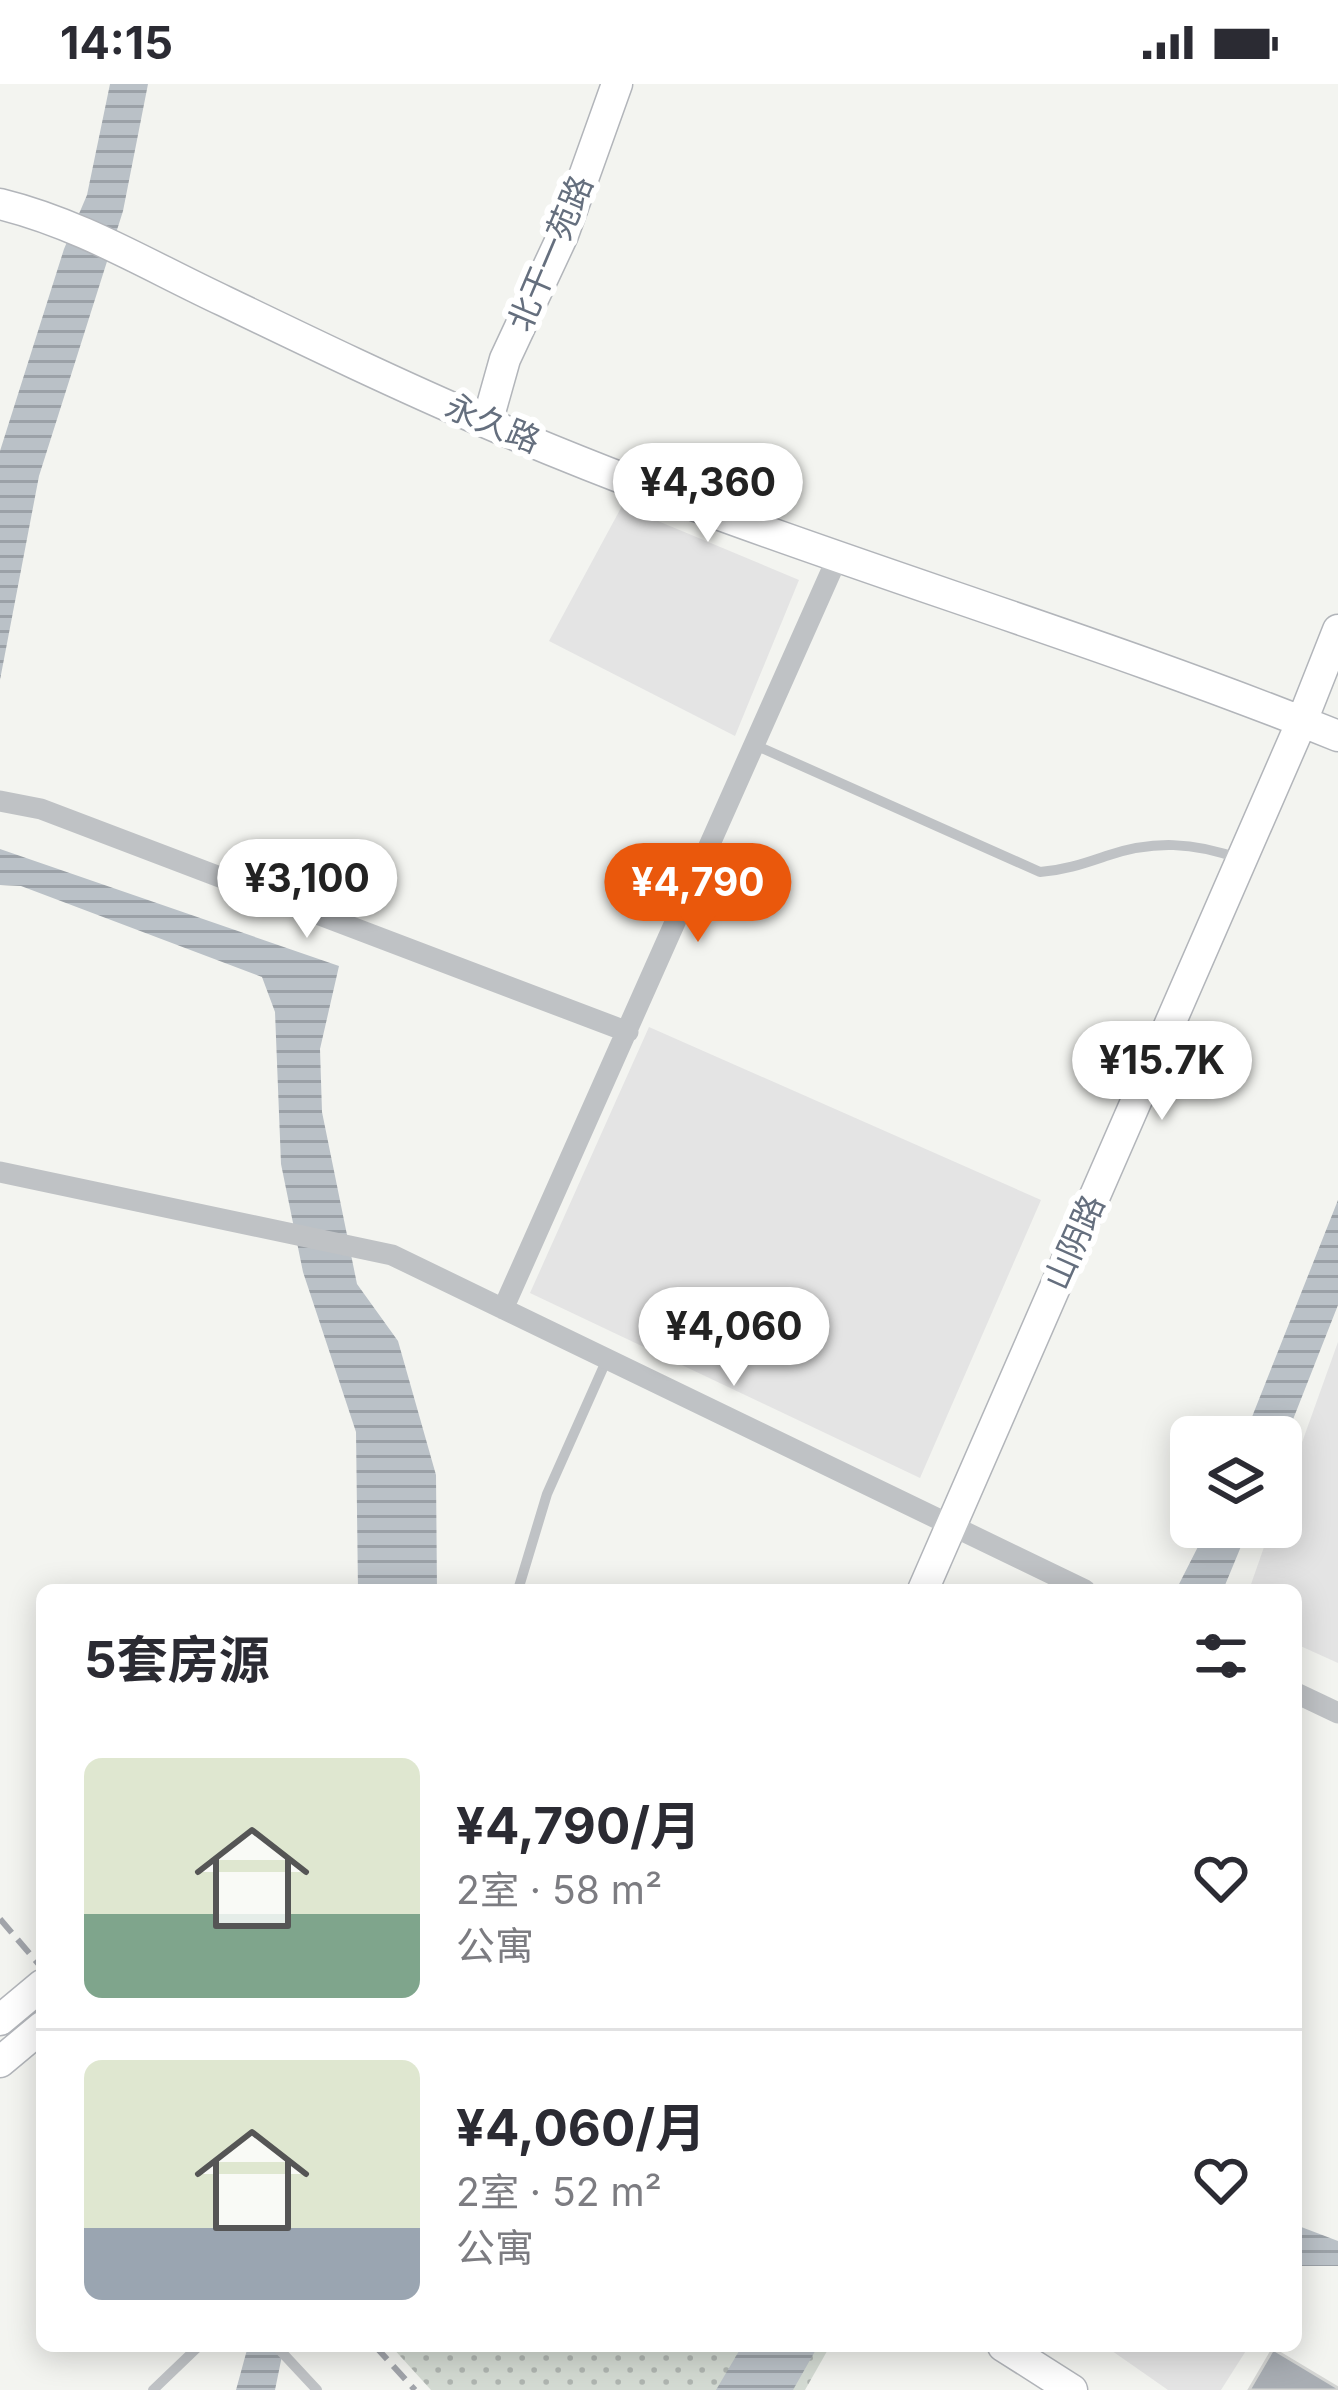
<!DOCTYPE html>
<html lang="zh">
<head>
<meta charset="utf-8">
<style>
  :root { --surface:#fff; --page:#f2f2f3; --text:#2b2b33; --muted:#7c7c81; --line:#e1e1e2; --accent:#ea580c }
  body { margin:0; font-family:Inter,"Noto Sans SC",sans-serif; background:var(--page); color:var(--text); height:100vh; display:flex; flex-direction:column; font-size:45px; white-space:nowrap }
  * { box-sizing:border-box; margin:0 }
  p { font-size:39px; color:var(--muted) }
  .icon { flex:none; width:66px; height:66px; fill:none; stroke:currentColor; stroke-width:2; stroke-linecap:round; stroke-linejoin:round }
  .map { position:relative; flex:1; overflow:hidden }
  .side { position:absolute; left:36px; top:1500px; width:1266px; height:768px; display:flex; flex-direction:column; background:var(--surface); border-radius:18px; box-shadow:0 6px 30px #0003 }
  .side>* { flex:none }
  .controls { position:absolute; left:1170px; top:1332px; display:grid; gap:24px }
  .controls a { display:grid; place-items:center; width:132px; height:132px; border-radius:18px; background:var(--surface); box-shadow:0 6px 30px #0003; font-size:60px }
  .price { position:absolute; translate:-50% -102px; padding:0 27px; border-radius:42px; background:#fff; color:#222; font-size:39px; line-height:78px; filter:drop-shadow(0 3px 6px #0008) }
  .price::after { content:''; position:absolute; left:50%; top:72px; width:36px; height:27px; margin-left:-18px; background:inherit; clip-path:polygon(0 0,100% 0,50% 100%) }
  .price.selected { background:var(--accent); color:#fff }
  ul { padding:0; list-style:none }
  li { display:flex; align-items:center; gap:36px; height:300px; padding:0 48px }
  li+li { border-top:3px solid var(--line) }
  li span { display:grid; place-items:center; flex:none; width:336px; height:240px; border-radius:18px; color:#555 }
  li>.icon { margin-inline-start:auto }
  span .icon { width:144px; height:144px; fill:#fffc; stroke-width:1 }
  li b { font-size:51px }
  h2 { display:flex; justify-content:space-between; align-items:center; height:144px; padding:0 48px; font-size:51px }
  .status { display:flex; justify-content:space-between; align-items:center; height:84px; padding:0 60px; background:var(--surface); direction:ltr }
  .status svg { height:33px; fill:currentColor }
  .map>svg:first-child { display:block }
</style>
</head>
<body>
<div class="status"><b>14:15</b><svg viewBox="0 0 49 12"><path d="M0 12V9h3v3zM5 12V6h3v6zM10 12V3h3v9zM15 12V0h3v12zM26 1h20v11H26zM47 4h2v5h-2z"/></svg></div>
<div class="map">
<svg width="1338" height="2306" viewBox="0 0 1338 2306">
  <defs>
    <pattern id="grass-dots" width="8" height="8" patternUnits="userSpaceOnUse" patternTransform="scale(3)"><rect width="8" height="8" fill="#d3dad2"/><path d="M2 2h.1M6 6h.1" fill="none" stroke="#afb5b0" stroke-width="1.8" stroke-linecap="round"/></pattern>
    <pattern id="water-rules" width="6" height="5" patternUnits="userSpaceOnUse" patternTransform="scale(3)"><rect width="6" height="5" fill="#bac1c7"/><path d="M0 2.5h6" fill="none" stroke="#9ba1a7"/></pattern>
  </defs>
  <rect width="100%" height="100%" fill="#f3f4f0"/>
  <path fill="#e4e4e4" d="M622 422 799 496 735 652 549 557Z
    M649 943 1041 1116 920 1394 530 1209Z
    M1338 1258V1579L1296 1560V1506H1249L1271 1443H1281V1417Z
    M1105 2262H1249L1221 2306H1168Z"/>
  <path fill="url(#grass-dots)" d="M391 2262H830L805 2306H431Z"/>
  <path fill="url(#water-rules)" d="M110 0H148L123 127 39 392 0 596V367L64 165 87 111Z
    M0 765 339 882 320 965 322 1028 357 1200 398 1257 436 1391 437 1506H358L356 1348 303 1188 281 1080 275 928 262 893 21 802 0 801Z
    M1338 1116V1221L1281 1366V1353H1244Z
    M1208 1443H1249L1223 1506H1176Z
    M1296 2141 1338 2157V2182H1296Z
    M248 2262H284L275 2306H236Z
    M742 2262H818L793 2306H716Z"/>
  <path fill="#a8adb3" stroke="#d4d5d3" stroke-width="3" d="M1273 2265 1338 2304V2306H1249Z"/>
  <g fill="none" stroke-linecap="round" stroke-linejoin="round">
    <g stroke="#b2b5ba" stroke-width="33">
      <path id="secondary" d="M0 120C81 140 149 182 224 217 311 259 398 301 487 339 764 459 1058 539 1338 652
        M487 339 505 275 563 151 617 0
        M923 1506 1302 637 1338 546
        M0 1936 42 1901
        M0 1978 42 1943
        M1003 2262 1072 2306"/>
    </g>
    <path stroke="#bfc2c5" stroke-width="10" d="M755 661 1040 788C1065 786 1082 780 1106 772 1153 756 1194 758 1240 775
      M518 1506 547 1410 607 1275
      M276 2262 317 2306
      M153 2306 199 2262"/>
    <path stroke="#bfc2c5" stroke-width="21" d="M0 717 41 725 628 948
      M0 1088 392 1171 1085 1506
      M503 1225 838 472
      M1296 1609 1338 1629"/>
    <use href="#secondary" stroke="#fff" stroke-width="30"/>
    <path stroke="#a1a4aa" stroke-width="6" stroke-dasharray="18 9" stroke-linecap="butt" d="M0 1835 42 1884
      M375 2262 415 2306"/>
  </g>
  <g text-anchor="middle" stroke-width="12" stroke-linejoin="round" paint-order="stroke">
    <g font-size="33" fill="#656f7e" stroke="#fff">
      <text transform="translate(550 169) rotate(-67)" y="12">北干一苑路</text>
      <text transform="translate(493 339) rotate(23)" y="12">永久路</text>
      <text transform="translate(1074 1158) rotate(-66)" y="12">山阴路</text>
    </g>
  </g>
</svg>
<div class="controls">
<a><svg class="icon" aria-label="layers" viewBox="0 0 24 24"><path d="M12 4l9 5-9 5-9-5zM3 14l9 5 9-5"/></svg></a>
</div>
<b class="price" style="left:708px;top:461px">¥4,360</b>
<b class="price" style="left:307px;top:857px">¥3,100</b>
<b class="price selected" style="left:698px;top:861px">¥4,790</b>
<b class="price" style="left:1162px;top:1039px">¥15.7K</b>
<b class="price" style="left:734px;top:1305px">¥4,060</b>
<section class="side">
<h2>5套房源<svg class="icon" aria-label="filters" viewBox="0 0 24 24"><path d="M4 7h16M4 17h16"/><circle cx="9" cy="7" r="2"/><circle cx="15" cy="17" r="2"/></svg></h2>
<ul>
<li><span style="background:linear-gradient(#dfe7d0 65%,#7fa58c 0)"><svg class="icon" aria-label="home" viewBox="0 0 24 24"><path d="M3 11l9-7 9 7M6 9v11h12V9"/></svg></span><div><b>¥4,790/月</b><p>2室 · 58 m²</p><p>公寓</p></div><svg class="icon" aria-label="heart" viewBox="0 0 24 24"><path d="M12 20l-8-8c-3-5 5-10 8-4 3-6 11-1 8 4z"/></svg></li>
<li><span style="background:linear-gradient(#dfe7d0 70%,#9aa5b1 0)"><svg class="icon" aria-label="home" viewBox="0 0 24 24"><path d="M3 11l9-7 9 7M6 9v11h12V9"/></svg></span><div><b>¥4,060/月</b><p>2室 · 52 m²</p><p>公寓</p></div><svg class="icon" aria-label="heart" viewBox="0 0 24 24"><path d="M12 20l-8-8c-3-5 5-10 8-4 3-6 11-1 8 4z"/></svg></li>
</ul>
</section>
</div>
</body>
</html>
